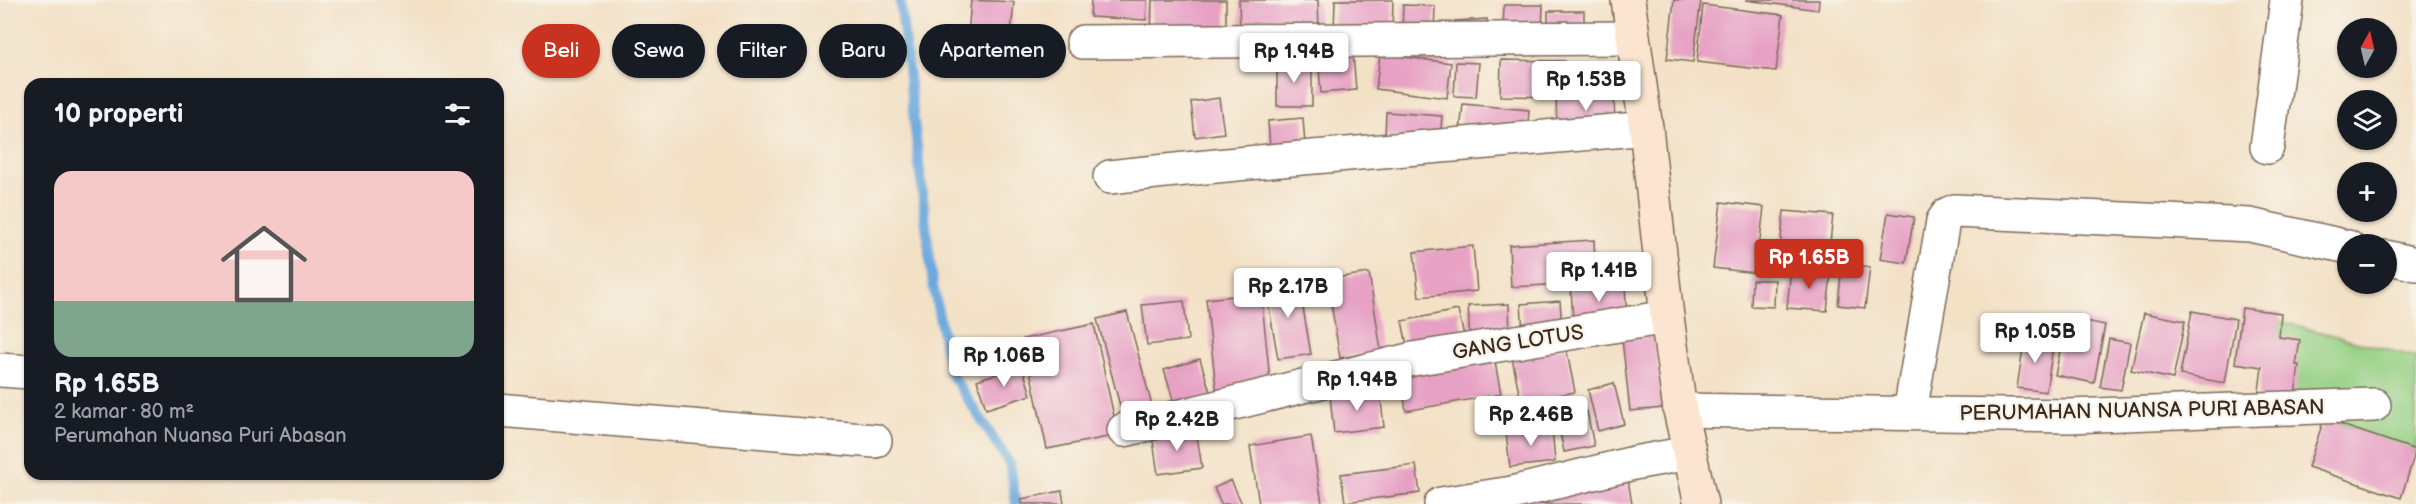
<!DOCTYPE html>
<html lang="id">
<head>
<meta charset="utf-8">
<style>
  :root { --surface:#171b24; --page:#20242c; --text:#f1f3f6; --muted:#9ea1a6; --line:#363941; --accent:#c8321e }
  body { margin:0; font-family:"Balsamiq Sans",sans-serif; background:var(--page); color:var(--text); height:100vh; display:flex; flex-direction:column; font-size:22px; white-space:nowrap }
  * { box-sizing:border-box; margin:0 }
  p { font-size:20px; color:var(--muted) }
  .icon { flex:none; width:33px; height:33px; fill:none; stroke:currentColor; stroke-width:2; stroke-linecap:round; stroke-linejoin:round }
  .map { position:relative; flex:1; overflow:hidden }
  .panel { position:absolute; left:24px; top:78px; width:480px; height:402px; display:flex; flex-direction:column; background:var(--surface); border-radius:18px; box-shadow:0 2px 4px #0004 }
  .panel>* { flex:none }
  .hud { position:absolute; left:522px; top:24px; width:570px; height:54px; display:flex; gap:12px }
  .needle { width:39px; rotate:8deg }
  .buttons { position:absolute; left:2337px; top:18px; display:grid; gap:12px }
  .buttons a { display:grid; place-items:center; width:60px; height:60px; border-radius:50%; background:var(--surface); box-shadow:0 2px 4px #0004; font-size:30px }
  .price { position:absolute; translate:-50% -51px; padding:0 14px; border-radius:6px; background:#fff; color:#222; font-size:20px; line-height:39px; filter:drop-shadow(0 2px 3px #0008) }
  .price::after { content:''; position:absolute; left:50%; top:36px; width:18px; height:14px; margin-left:-9px; background:inherit; clip-path:polygon(0 0,100% 0,50% 100%) }
  .price.current { background:var(--accent); color:#fff }
  ul { padding:0; list-style:none }
  li { display:grid; align-content:center; gap:12px; height:318px; padding:0 30px }
  li+li { border-top:2px solid var(--line) }
  li span { display:grid; place-items:center; height:186px; border-radius:18px; color:#555 }
  li>.icon { margin-inline-start:auto }
  span .icon { width:108px; height:108px; fill:#fffc; stroke-width:1 }
  li b { font-size:26px }
  h2 { display:flex; justify-content:space-between; align-items:center; height:72px; padding:0 30px; font-size:26px }
  .chip { padding:0 21px; border-radius:27px; background:var(--surface); box-shadow:0 2px 4px #0004; font-size:21px; line-height:54px }
  .chip.current { background:var(--accent); color:#fff }
  .map>svg:first-child { display:block }
</style>
</head>
<body>
<div class="map">
<svg width="2416" height="504" viewBox="0 0 2416 504">
  <rect width="100%" height="100%" fill="#f7f3e8"/>
  <filter id="ink" filterUnits="userSpaceOnUse"><feTurbulence type="fractalNoise" baseFrequency=".0167" numOctaves="2"/><feDisplacementMap in="SourceGraphic" scale="12" xChannelSelector="R" yChannelSelector="G"/><feConvolveMatrix kernelMatrix="1 2 1 2 8 2 1 2 1" color-interpolation-filters="sRGB"/></filter>
  <filter id="wash" filterUnits="userSpaceOnUse"><feTurbulence type="fractalNoise" baseFrequency=".008" numOctaves="4" result="noise"/><feDisplacementMap in="SourceGraphic" scale="24" xChannelSelector="R" yChannelSelector="G"/><feGaussianBlur stdDeviation="1.35" result="paint"/><feColorMatrix in="noise" values="0 0 0 0 0 0 0 0 0 0 0 0 0 0 0 0 0 1.4 0 .05"/><feComposite in="paint" operator="in"/></filter>
  <g filter="url(#wash)">
    <rect width="100%" height="100%" fill="#f3e1c6"/>
    <path fill="#95d084" stroke="#687d51" stroke-width="1.5" d="M2275 320 2416 357V454L2265 393Z"/>
    <g fill="none" stroke-linecap="round" stroke-linejoin="round">
      <path stroke="#6ba8dd" stroke-width="10" d="M900 0 933 285 950 372 1010 464 1016 504"/>
    </g>
    <g id="blocks">
      <path fill="#e7a1c5" d="M971 0 1014 2 1008 63 966 59Z
        M1091 0H1147L1146 20 1090 17Z
        M1152 0H1226V40L1151 38Z
        M1239 0H1318L1319 30 1240 33Z
        M1335 0H1393L1392 35 1334 32Z
        M1674 0H1701L1693 62 1667 59Z
        M1746 0H1819L1818 10Z
        M1403 5 1435 6 1434 34 1402 33Z
        M1504 5H1543L1542 31H1503Z
        M1703 5 1783 15 1776 71 1697 62Z
        M1548 11H1584V37L1548 36Z
        M1487 19V33L1456 35 1455 21Z
        M1353 54 1356 90 1321 93 1318 57Z
        M1380 54 1451 63 1447 98 1376 89Z
        M1501 60 1565 61 1564 97 1500 96Z
        M1277 62H1312V106H1277Z
        M1456 62 1479 63 1476 97 1454 96Z
        M1614 96 1615 127 1557 129 1556 98Z
        M1219 98 1224 133 1195 137 1191 102Z
        M1463 104 1529 110 1527 137 1460 132Z
        M1386 112 1442 116 1440 140 1385 137Z
        M1303 118 1305 145 1270 148 1268 121Z
        M1721 202 1764 207 1756 273 1713 268Z
        M1784 211 1833 215 1829 252 1780 247Z
        M1888 213 1914 217 1906 263 1880 259Z
        M1594 240 1596 282 1511 287 1509 245Z
        M1473 246 1477 291 1419 297 1414 252Z
        M1842 264 1870 267 1865 308 1838 305Z
        M1791 269 1831 274 1827 311 1787 308Z
        M1369 273 1381 351 1340 358 1327 279Z
        M1298 279 1311 354 1278 359 1265 284Z
        M1752 280H1775L1774 307 1751 306Z
        M1625 285 1627 318 1573 321 1571 288Z
        M1261 293 1271 390 1217 396 1206 299Z
        M1184 301 1188 340 1147 345 1142 305Z
        M1560 301 1562 328 1523 331 1521 304Z
        M1509 304 1510 339 1470 341 1468 306Z
        M2242 308 2281 313 2279 337 2300 340 2296 365H2299L2294 403 2258 398 2262 367 2235 363Z
        M1458 310 1466 344 1409 355 1402 321Z
        M2192 311 2236 319 2225 383 2180 375Z
        M1127 312 1155 417 1125 425 1097 319Z
        M2144 313 2185 321 2173 379 2131 370Z
        M2067 317 2105 325 2094 383 2055 375Z
        M1094 324 1118 435 1047 449 1023 339Z
        M2025 335 2054 340 2046 392 2017 388Z
        M1654 336 1663 408 1630 411 1622 339Z
        M2109 339 2130 343 2121 390 2100 387Z
        M1566 347 1575 392 1521 402 1512 358Z
        M1494 357 1501 394 1406 411 1400 374Z
        M1200 359 1211 395 1175 406 1164 370Z
        M1022 366 1031 395 986 409 977 380Z
        M1614 383 1624 424 1598 431 1588 390Z
        M1380 392 1384 427 1334 433 1330 397Z
        M1587 411 1594 446 1564 452 1557 417Z
        M2324 419 2416 450 2401 498 2308 467Z
        M1552 427 1555 462 1510 467 1506 432Z
        M1196 429 1202 468 1158 474 1152 435Z
        M1311 436 1322 503 1259 504 1250 446Z
        M1416 465 1420 493 1345 502 1341 474Z
        M1231 480 1242 504H1221L1214 488Z
        M1628 480 1632 504H1489Z
        M1062 491 1064 504H1022L1021 499Z"/>
    </g>
  </g>
  <g filter="url(#ink)">
    <use href="#blocks" fill-opacity="0" stroke="#7b6a59" stroke-width="1.5"/>
    <g fill="none" stroke-linecap="round" stroke-linejoin="round">
      <g stroke="#7b6a59" stroke-width="36">
        <path id="street" d="M1083 42 1633 38
          M2267 147 2287 0
          M1110 177C1288 157 1467 145 1646 128
          M2386 257 2416 264
          M0 370 30 372
          M498 410 875 441
          M1680 410 2069 416 2374 405
          M1910 412 1943 221 1948 214 1955 211 2250 225 2348 247
          M1124 430 1413 359 1667 317
          M1441 504 1512 493 1634 463 1689 453"/>
      </g>
      <g stroke="#7b6a59" stroke-width="36">
        <path id="secondary" d="M1628 0 1646 128 1667 317 1680 410 1701 504"/>
      </g>
      <use href="#street" stroke="#fff" stroke-width="33"/>
      <use href="#secondary" stroke="#fce5d0" stroke-width="33"/>
    </g>
  </g>
  <g text-anchor="middle" stroke-width="4.5" stroke-linejoin="round" paint-order="stroke">
    <g font-size="21" fill="#3b2a1e" stroke="#f7f3e8">
      <text transform="translate(1518 342) rotate(-9)" y="7">GANG LOTUS</text>
      <text transform="translate(2142 410) rotate(-1)" y="7">PERUMAHAN NUANSA PURI ABASAN</text>
    </g>
  </g>
</svg>
<div class="buttons">
<a><svg class="needle" viewBox="-14 -14 28 28"><path d="M0-13l5 13h-10z" fill="#e53935"/><path d="M0 13l5-13h-10z" fill="#9ea1a6"/></svg></a>
<a><svg class="icon" aria-label="layers" viewBox="0 0 24 24"><path d="M12 4l9 5-9 5-9-5zM3 14l9 5 9-5"/></svg></a>
<a>+</a>
<a>−</a>
</div>
<b class="price" style="left:1294px;top:84px">Rp 1.94B</b>
<b class="price" style="left:1586px;top:112px">Rp 1.53B</b>
<b class="price current" style="left:1809px;top:290px">Rp 1.65B</b>
<b class="price" style="left:1599px;top:303px">Rp 1.41B</b>
<b class="price" style="left:1288px;top:319px">Rp 2.17B</b>
<b class="price" style="left:2035px;top:364px">Rp 1.05B</b>
<b class="price" style="left:1004px;top:388px">Rp 1.06B</b>
<b class="price" style="left:1357px;top:412px">Rp 1.94B</b>
<b class="price" style="left:1531px;top:447px">Rp 2.46B</b>
<b class="price" style="left:1177px;top:452px">Rp 2.42B</b>
<div class="hud">
<a class="chip current">Beli</a>
<a class="chip">Sewa</a>
<a class="chip">Filter</a>
<a class="chip">Baru</a>
<a class="chip">Apartemen</a>
</div>
<section class="panel">
<h2>10 properti<svg class="icon" aria-label="filters" viewBox="0 0 24 24"><path d="M4 7h16M4 17h16"/><circle cx="9" cy="7" r="2"/><circle cx="15" cy="17" r="2"/></svg></h2>
<ul>
<li><span style="background:linear-gradient(#f6c9c9 70%,#7fa58c 0)"><svg class="icon" aria-label="home" viewBox="0 0 24 24"><path d="M3 11l9-7 9 7M6 9v11h12V9"/></svg></span><div><b>Rp 1.65B</b><p>2 kamar · 80 m²</p><p>Perumahan Nuansa Puri Abasan</p></div></li>
</ul>
</section>
</div>
</body>
</html>
